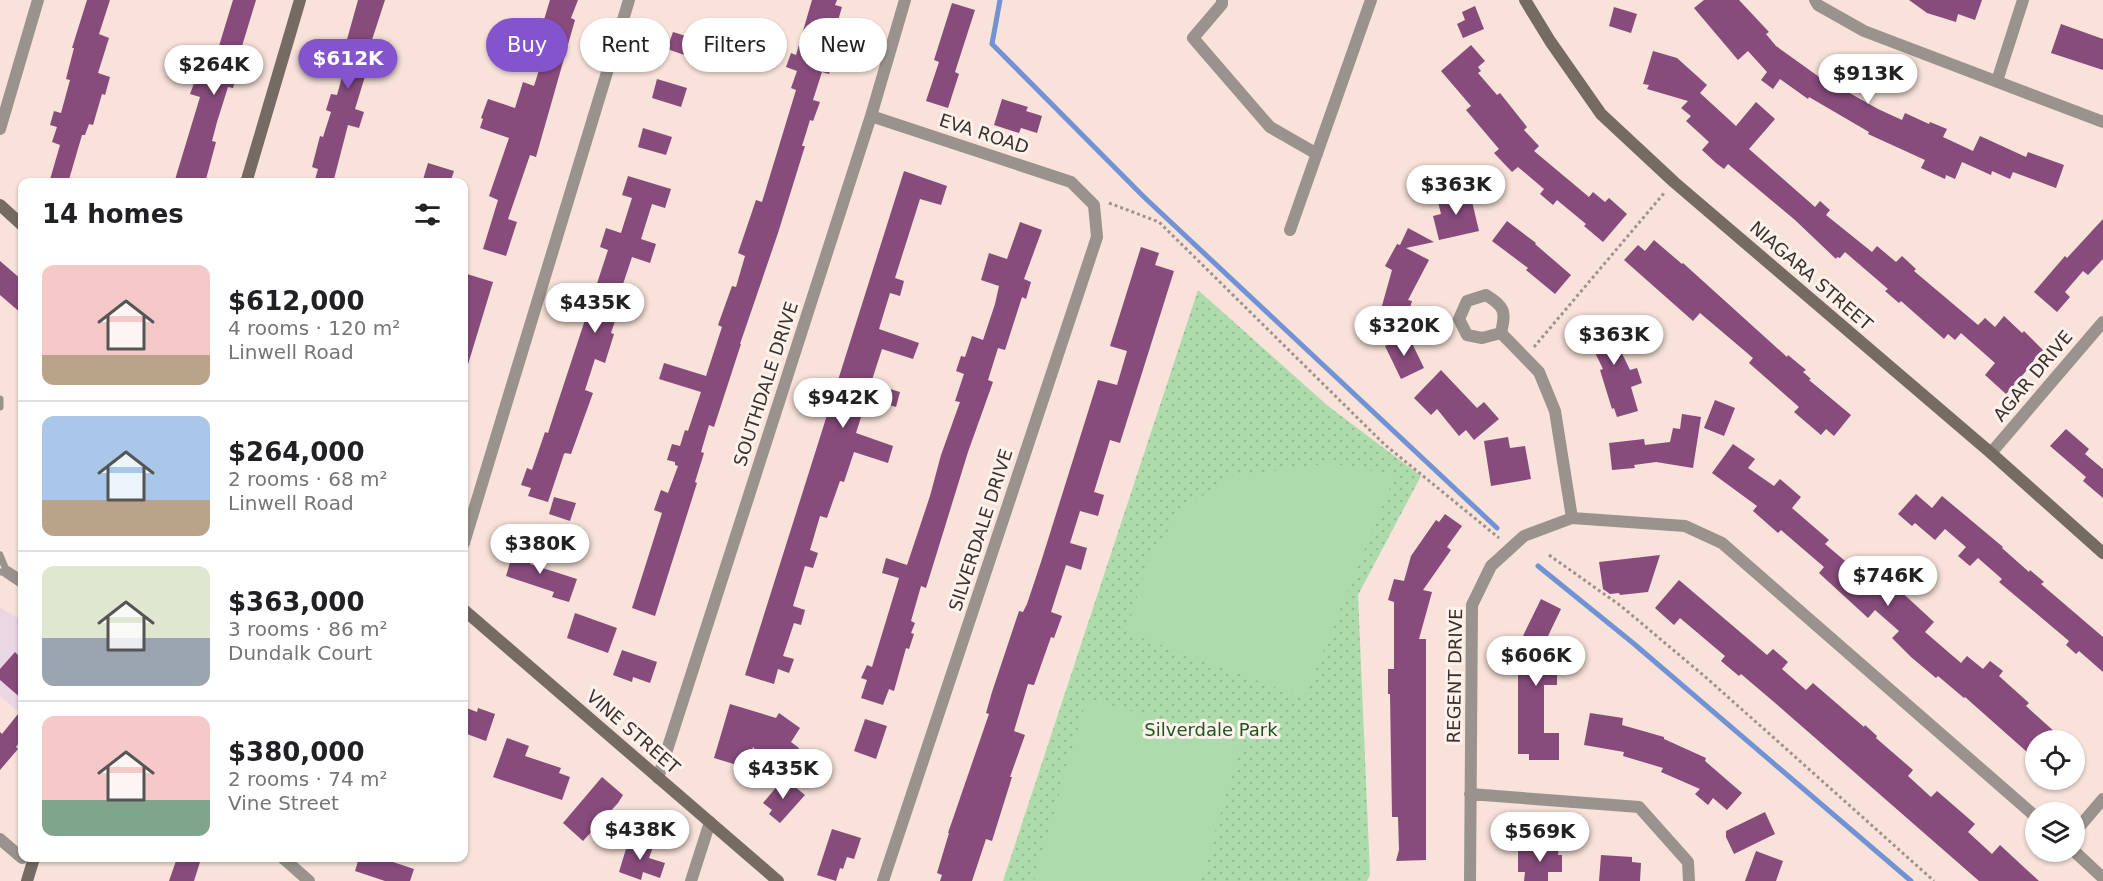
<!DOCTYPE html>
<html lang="en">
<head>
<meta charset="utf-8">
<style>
  :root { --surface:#fff; --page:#f2f2f2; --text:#202124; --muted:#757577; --line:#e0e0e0; --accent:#8354cc }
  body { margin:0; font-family:"DejaVu Sans",sans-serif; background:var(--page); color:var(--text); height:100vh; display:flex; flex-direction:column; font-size:22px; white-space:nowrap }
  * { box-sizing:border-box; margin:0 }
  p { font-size:20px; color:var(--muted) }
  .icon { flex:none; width:33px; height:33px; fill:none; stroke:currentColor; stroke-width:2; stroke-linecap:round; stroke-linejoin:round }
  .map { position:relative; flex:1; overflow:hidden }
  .sheet { position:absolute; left:18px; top:178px; width:450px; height:684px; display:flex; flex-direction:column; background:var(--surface); border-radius:12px; box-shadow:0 2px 4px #0004 }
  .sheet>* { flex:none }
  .banner { position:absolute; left:486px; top:18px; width:570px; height:54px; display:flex; gap:12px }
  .controls { position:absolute; left:2025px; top:730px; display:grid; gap:12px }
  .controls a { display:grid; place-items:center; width:60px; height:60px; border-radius:50%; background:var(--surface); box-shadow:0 2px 4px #0004; font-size:30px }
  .price { position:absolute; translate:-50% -51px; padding:0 14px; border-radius:21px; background:#fff; color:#222; font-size:20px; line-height:39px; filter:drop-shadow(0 2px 3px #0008) }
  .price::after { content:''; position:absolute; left:50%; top:36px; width:18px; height:14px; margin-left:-9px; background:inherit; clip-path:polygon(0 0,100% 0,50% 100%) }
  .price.selected { background:var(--accent); color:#fff }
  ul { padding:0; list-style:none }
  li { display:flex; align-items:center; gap:18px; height:150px; padding:0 24px }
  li+li { border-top:2px solid var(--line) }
  li span { display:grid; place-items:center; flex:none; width:168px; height:120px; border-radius:12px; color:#555 }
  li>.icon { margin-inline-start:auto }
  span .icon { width:72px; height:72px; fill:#fffc; stroke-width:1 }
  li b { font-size:26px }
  h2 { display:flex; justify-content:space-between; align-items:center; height:72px; padding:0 24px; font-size:26px }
  .tag { padding:0 21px; border-radius:27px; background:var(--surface); box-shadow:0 2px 4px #0004; font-size:21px; line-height:54px }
  .tag.selected { background:var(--accent); color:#fff }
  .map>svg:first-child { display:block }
</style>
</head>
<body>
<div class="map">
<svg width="2103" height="881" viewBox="0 0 2103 881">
  <defs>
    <pattern id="grass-dots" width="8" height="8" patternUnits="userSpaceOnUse" patternTransform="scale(1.5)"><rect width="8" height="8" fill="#addbac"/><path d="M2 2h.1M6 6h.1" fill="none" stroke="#96bc94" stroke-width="1.8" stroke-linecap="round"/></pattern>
  </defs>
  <rect width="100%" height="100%" fill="#f8e2d9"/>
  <path fill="#ebd6e4" d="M0 608 22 620V715L0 696Z"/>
  <path fill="url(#grass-dots)" d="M1198 290 1328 406 1421 476 1358 595 1370 875 1367 881H1003Z"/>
  <path fill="#addbac" d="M1331 463 1395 475 1304 698 1126 632 1149 558 1180 513 1227 477Z
    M1087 698 1241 743 1201 881H1034Z"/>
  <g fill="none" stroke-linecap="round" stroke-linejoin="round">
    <path stroke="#7192d4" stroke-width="5" d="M1000 0 992 44 1144 197 1497 528
      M1538 566 1633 643 1911 881"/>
  </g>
  <path fill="#874b7c" d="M87 0H110L99 34 109 38 98 73 110 77 105 95 102 94 93 125 89 124 85 135H82L68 183H49L60 145 52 142 57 127 50 125 54 111 61 113 70 80 66 79 74 48H72Z
    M233 0H256L236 66 239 67 233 88 228 87 217 122 212 141 216 142 205 183H174L200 97 190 94 196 78 205 80 212 58 215 59Z
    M358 0H385L370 46 374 47 355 109 364 112 359 128 348 125 333 183H314L318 169 312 167 320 136 323 137 331 112 326 110 331 94 337 95 346 63 341 61Z
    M550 0H578L571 18 575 20 536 157 530 155 508 219 517 222 506 256 483 249 498 200 489 196 509 138 480 128 483 119 481 118 488 99 515 108 523 82 534 86 545 51 522 43 530 19 543 23Z
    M812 0H837L835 5 842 7 829 51 835 53 829 74 822 72 813 100 820 102 813 121 810 120 802 146H805L778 233 740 344H741L714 427 709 425 701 452 704 453 695 482 697 483 655 616 632 608 662 513 654 510 661 490 668 493 678 466 675 465V462L667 460 672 444 680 446 685 430 688 431 701 392 659 379 664 363 706 376 722 327 718 325 732 286 736 287 745 256 738 253 756 200 762 202 796 90 791 88 797 71 786 67 791 53 796 55Z
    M1704 0H1739L1769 32 1766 34 1776 46 1829 84 1830 82 1878 109 1902 120 1905 113 1929 124 1930 122 1947 129 1943 137 1973 151 1980 136 2026 157 2028 152 2064 165 2056 188 2013 172 2010 179 1992 171 1991 175 1962 162 1955 179 1946 175 1945 179 1921 168 1925 160 1868 134 1869 132 1809 97 1808 99 1780 79 1773 89 1761 80 1767 72 1748 51 1738 60 1694 8Z
    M1909 0H1982L1975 20 1958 14 1956 22 1927 13Z
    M952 3 975 10 955 72 959 74 948 108 926 101 939 62 934 60Z
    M1475 6 1484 29 1463 38 1457 24 1465 20 1462 12Z
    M1614 7 1637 14 1631 33 1609 26Z
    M2061 24 2103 39V70L2051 53Z
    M495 26 517 33 512 50 489 43Z
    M673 32 702 41 696 59 667 49Z
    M1471 45 1485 61 1478 67 1481 71 1478 73 1497 95 1500 93 1527 127 1524 130 1539 146 1534 151 1589 197 1593 192 1605 202 1609 198 1627 214 1603 242 1584 226 1586 224 1557 200 1553 205 1540 194 1544 189 1518 167 1512 172 1494 153 1499 149 1466 110 1471 106 1441 71Z
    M1653 51 1677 58 1707 85 1700 93 1736 126 1756 102 1775 119 1749 149 1815 207 1820 201 1830 210 1826 215 1872 252 1877 246 1896 262 1902 256 1916 269 1914 271 1978 325 1985 318 1995 327 2004 316 2022 333 2024 331 2043 350 2033 361 2034 362 2006 394 1985 375 1995 363 1961 333 1955 340 1948 334 1944 339 1901 301 1899 303 1885 291 1888 289 1845 252 1840 258 1837 257 1836 259 1795 220 1728 164 1724 169 1716 163 1702 150 1709 142 1686 121 1691 116 1681 108 1688 101 1647 89 1649 85 1643 84Z
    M657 79 687 88 681 107 652 98Z
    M1002 99 1028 107 1026 111 1042 116 1037 133 1021 128 1019 133 994 125Z
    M643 128 672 137 666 155 638 147Z
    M428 163 454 171 450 183H422Z
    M904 171 947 186 941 205 920 199 895 278 904 281 900 296 890 293 879 329 919 343 913 359 882 349 871 383 900 392 896 407 867 398 856 433 893 446 888 463 854 452 844 482 840 481 827 518 820 516 810 550 818 553 813 568 805 566 793 606 805 610 801 625 794 623 783 656 794 659 789 673 778 669 774 684 745 675Z
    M628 176 671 189 665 208 652 204 641 239 656 244 650 263 632 257 621 290 625 291 611 333 614 334 605 363 595 359 585 390 593 393 571 454 565 453 564 454 548 502 528 496 531 488 521 485 527 468 532 470 545 432 548 433 556 408 608 250 600 247 606 228 621 233 632 198 622 195Z
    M1465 192V194L1470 193 1479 231 1439 240 1433 216 1441 214 1437 198Z
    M2103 219V259L2088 275 2083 271 2065 292 2070 297 2057 312 2034 292 2065 256 2067 258Z
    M1507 221 1536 243 1535 244 1571 275 1555 294 1526 270 1528 268 1492 241Z
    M1020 222 1042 230 1024 279 1031 282 1026 299 1022 297 1005 350 998 348 988 380 993 382 968 452 926 588 921 586 911 621 915 623 911 633 914 634 909 649 906 648 894 691 889 689 883 705 861 698 867 680 861 678 867 665 872 667 899 578 882 573 886 558 907 565 930 496 941 455 960 402 955 401 964 374 956 371 961 356 965 357 972 336 983 340 995 304 999 286 981 280 989 253 1007 259Z
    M1408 228 1434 242 1406 248 1429 260 1408 300 1412 301 1404 328 1378 320 1392 270 1385 266 1397 244 1400 245Z
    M1654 240 1682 264 1683 263 1787 357 1788 355 1806 370 1803 372 1811 379 1809 380 1851 415 1834 436 1826 429 1821 435 1794 412 1799 407 1749 363 1753 358 1700 313 1693 321 1624 260 1638 245 1645 251Z
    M1141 247 1159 253 1155 265 1174 271 1120 443 1110 440 1094 492 1104 495 1098 516 1080 511 1070 543 1087 548 1081 570 1066 565 1051 612 1062 616 1054 638 1051 637 1034 685 1028 684 1014 731 1025 735 1010 777H1012L992 841 986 839 972 881H940L942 875 937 873 949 833H948L989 714 986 713 992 692 1019 611 1023 612 1027 604 1041 562 1098 380 1117 385 1127 351 1110 346Z
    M0 261 22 280V314L0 295Z
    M467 274 493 282 466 371H464V284Z
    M1610 315 1620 336 1615 339 1630 370 1637 368 1642 383 1631 387 1638 411 1617 417 1614 408 1612 409 1600 370 1603 369 1583 328Z
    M1408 335 1424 368 1401 379 1385 346Z
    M1441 370 1477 408 1484 402 1499 419 1474 440 1466 430 1459 436 1437 409 1431 415 1414 398Z
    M1715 400 1735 408 1724 436 1704 428Z
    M1682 414 1701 417 1693 468 1656 462 1634 465 1635 468 1612 470 1609 443 1644 439 1645 445 1670 442 1673 428 1680 429Z
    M2066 429 2089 449 2085 454 2103 469V498L2083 481 2086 477 2050 446Z
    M1508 437 1510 448 1525 446 1531 479 1491 486 1484 441Z
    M1733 444 1755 459 1748 468 1774 486 1780 479 1801 497 1792 508 1829 540 1825 544 1870 582 1878 573 1908 598 1934 622 1925 632 1961 663 1967 656 1983 669 1990 661 2003 671 1999 676 2029 703 2026 706 2065 741H2036L2027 752 1965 697 1964 698 1938 676 1936 678 1911 657 1892 638 1899 631 1875 610 1868 618 1819 573 1824 567 1781 530 1778 533 1753 511 1757 506 1712 473Z
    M1916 494 1932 508 1942 496 2003 547 2002 548 2029 572 2030 570 2044 582 2041 584 2103 637V672L2079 651 2076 654 2066 645 2069 641 1999 582 2002 579 1978 558 1970 566 1958 556 1966 547 1945 529 1935 540 1915 523 1912 526 1898 514Z
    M554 497 576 503 570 521 549 514Z
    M1445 514 1462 526 1447 547 1451 550 1423 590 1432 592 1419 639H1426V860L1396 861 1399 850 1398 817H1392L1390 694H1388V669H1394V602L1388 600 1394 579 1404 581 1411 556 1436 520 1439 522Z
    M515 546 534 552 530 564 577 579 569 602 552 597 554 592 506 576Z
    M1660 555 1648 592 1620 595 1619 593 1610 594 1603 589 1599 562Z
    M1679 580 1767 655 1773 649 1788 662 1782 669 1806 690 1813 683 1864 727 1865 725 1877 736 1876 738 1913 770 1908 776 1931 797 1937 791 1975 824 1968 832 1992 854 2000 845 2039 881H1979L1774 702 1741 674 1739 676 1721 661 1725 656 1680 618 1674 625 1655 608Z
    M1541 599 1561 609 1536 661H1557V685H1544V733H1559V760H1529V754H1518V667H1521L1520 642Z
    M575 613 617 628 608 653 567 638Z
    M622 650 657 662 650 683 633 677 632 682 613 675Z
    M15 652 22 659V699L0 680V669Z
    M730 704 776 718 779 713 800 728 791 742 799 748 779 777 753 747 749 761 739 758 737 765 714 758Z
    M464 707 477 712 478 708 495 714 486 741 464 733Z
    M22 709V739L16 747 18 749 0 770V732L2 734Z
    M1590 713 1623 718 1622 725 1664 737V739L1706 758 1705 761 1742 793 1727 810 1713 798 1708 805 1695 794 1700 789 1661 772 1663 768 1623 756 1624 752 1584 745Z
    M865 719 887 726 876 759 854 751Z
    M507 738 529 746 525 756 561 768 559 773 570 777 562 800 493 777Z
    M602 777 623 795 618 803 583 841 563 823Z
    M784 778 805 795 780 823 769 814 772 810 763 803Z
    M1765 812 1775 834 1734 854 1726 837V831Z
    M832 829 861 838 854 859 847 857 843 869 840 868 836 881 817 875Z
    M629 839 653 847 649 858 665 863 660 878 643 872 641 880 619 872Z
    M1528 846H1559L1558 855H1562V872H1548V881H1524L1525 872H1518V851H1528Z
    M1756 851 1783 861 1776 881H1745Z
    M1601 855 1632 857V862L1641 863 1640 881H1599Z
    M177 858H187L200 862 194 881H169Z
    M359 858H391L390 861 414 869 410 881H385L355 871Z"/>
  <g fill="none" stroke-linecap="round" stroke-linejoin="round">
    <path stroke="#a1928b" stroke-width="3" stroke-dasharray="3 3" stroke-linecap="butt" d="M1109 203 1159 222 1384 444 1499 538
      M1534 347 1665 192
      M1549 555 1621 606 1709 680 1934 881"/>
    <path stroke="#9a938d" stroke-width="7" d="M0 399V407
      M0 555 7 572H0"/>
    <path stroke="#9a938d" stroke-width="12" d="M1222 0V4L1193 38 1270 127 1317 154
      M1815 0 1818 5 1864 31 2103 122
      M1997 81 2023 0
      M871 116 1071 182 1094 205 1097 237 883 881
      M0 129 38 0
      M1290 230 1371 0
      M1501 333 1482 338 1467 335 1459 319 1467 301 1486 295C1505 307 1506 311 1501 333L1539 372 1555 411 1572 518
      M1991 453 2103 322
      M464 543 629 0
      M7 572 22 582
      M658 778 871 116 905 0
      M1470 794 1639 807 1688 862 1689 881
      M2074 833 2103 799
      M0 839 22 858
      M2074 851 2103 878
      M283 858 309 881
      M691 881 710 822
      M1470 881 1472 605 1491 566 1524 536 1572 518 1685 526 1722 543 2036 817"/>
    <path stroke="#756b62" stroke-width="12" d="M1525 0 1550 41 1601 114 1674 182 1991 453 2103 553
      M246 183 300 0
      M0 205 22 225
      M464 610 778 881
      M27 881 34 858"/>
  </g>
  <g text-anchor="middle" stroke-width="6" stroke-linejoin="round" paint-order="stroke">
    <g font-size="18" fill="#39312d" stroke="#fff1ec">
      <text transform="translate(984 134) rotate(18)" y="6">EVA ROAD</text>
      <text transform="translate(1811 276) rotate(41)" y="6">NIAGARA STREET</text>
      <text transform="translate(2033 376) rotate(-50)" y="6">AGAR DRIVE</text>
      <text transform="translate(766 384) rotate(-72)" y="6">SOUTHDALE DRIVE</text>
      <text transform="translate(981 530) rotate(-72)" y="6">SILVERDALE DRIVE</text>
      <text transform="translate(1455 676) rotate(-89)" y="6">REGENT DRIVE</text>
      <text transform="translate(633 732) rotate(41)" y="6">VINE STREET</text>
    </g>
    <g font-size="18" fill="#1a571e" stroke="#fff1ec">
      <text x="1211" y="736">Silverdale Park</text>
    </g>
  </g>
</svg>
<div class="controls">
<a><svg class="icon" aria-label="locate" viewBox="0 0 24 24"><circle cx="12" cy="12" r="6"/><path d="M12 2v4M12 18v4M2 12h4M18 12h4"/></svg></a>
<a><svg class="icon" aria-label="layers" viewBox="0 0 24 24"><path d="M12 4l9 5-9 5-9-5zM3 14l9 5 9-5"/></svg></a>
</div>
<b class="price selected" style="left:348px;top:90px">$612K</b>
<b class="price" style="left:214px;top:96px">$264K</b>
<b class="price" style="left:1868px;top:105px">$913K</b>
<b class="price" style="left:1456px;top:216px">$363K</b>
<b class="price" style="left:595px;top:334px">$435K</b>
<b class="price" style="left:1404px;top:357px">$320K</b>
<b class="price" style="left:1614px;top:366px">$363K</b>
<b class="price" style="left:843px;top:429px">$942K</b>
<b class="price" style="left:540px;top:575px">$380K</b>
<b class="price" style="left:1888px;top:607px">$746K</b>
<b class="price" style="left:1536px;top:687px">$606K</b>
<b class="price" style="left:783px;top:800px">$435K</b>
<b class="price" style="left:640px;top:861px">$438K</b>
<b class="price" style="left:1540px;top:863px">$569K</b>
<div class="banner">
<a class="tag selected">Buy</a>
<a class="tag">Rent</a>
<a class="tag">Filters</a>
<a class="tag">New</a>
</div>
<section class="sheet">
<h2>14 homes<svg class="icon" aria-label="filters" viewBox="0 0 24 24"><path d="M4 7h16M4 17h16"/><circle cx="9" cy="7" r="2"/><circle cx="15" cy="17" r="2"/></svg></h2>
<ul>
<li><span style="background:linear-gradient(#f6c9c9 75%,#b9a48a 0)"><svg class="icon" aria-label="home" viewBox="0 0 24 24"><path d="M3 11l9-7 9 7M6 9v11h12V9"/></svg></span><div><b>$612,000</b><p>4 rooms · 120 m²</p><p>Linwell Road</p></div></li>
<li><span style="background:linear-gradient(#a9c7e8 70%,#b9a48a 0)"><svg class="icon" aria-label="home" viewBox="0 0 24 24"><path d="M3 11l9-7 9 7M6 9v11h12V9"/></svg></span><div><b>$264,000</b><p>2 rooms · 68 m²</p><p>Linwell Road</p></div></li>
<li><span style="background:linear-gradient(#dfe7d0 60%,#9aa5b1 0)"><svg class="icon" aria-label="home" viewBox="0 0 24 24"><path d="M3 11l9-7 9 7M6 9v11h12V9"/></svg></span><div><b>$363,000</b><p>3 rooms · 86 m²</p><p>Dundalk Court</p></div></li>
<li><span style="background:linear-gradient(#f6c9c9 70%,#7fa58c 0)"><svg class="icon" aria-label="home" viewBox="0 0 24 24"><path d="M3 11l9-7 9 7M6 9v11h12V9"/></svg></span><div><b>$380,000</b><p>2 rooms · 74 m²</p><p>Vine Street</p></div></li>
</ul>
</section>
</div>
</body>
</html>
